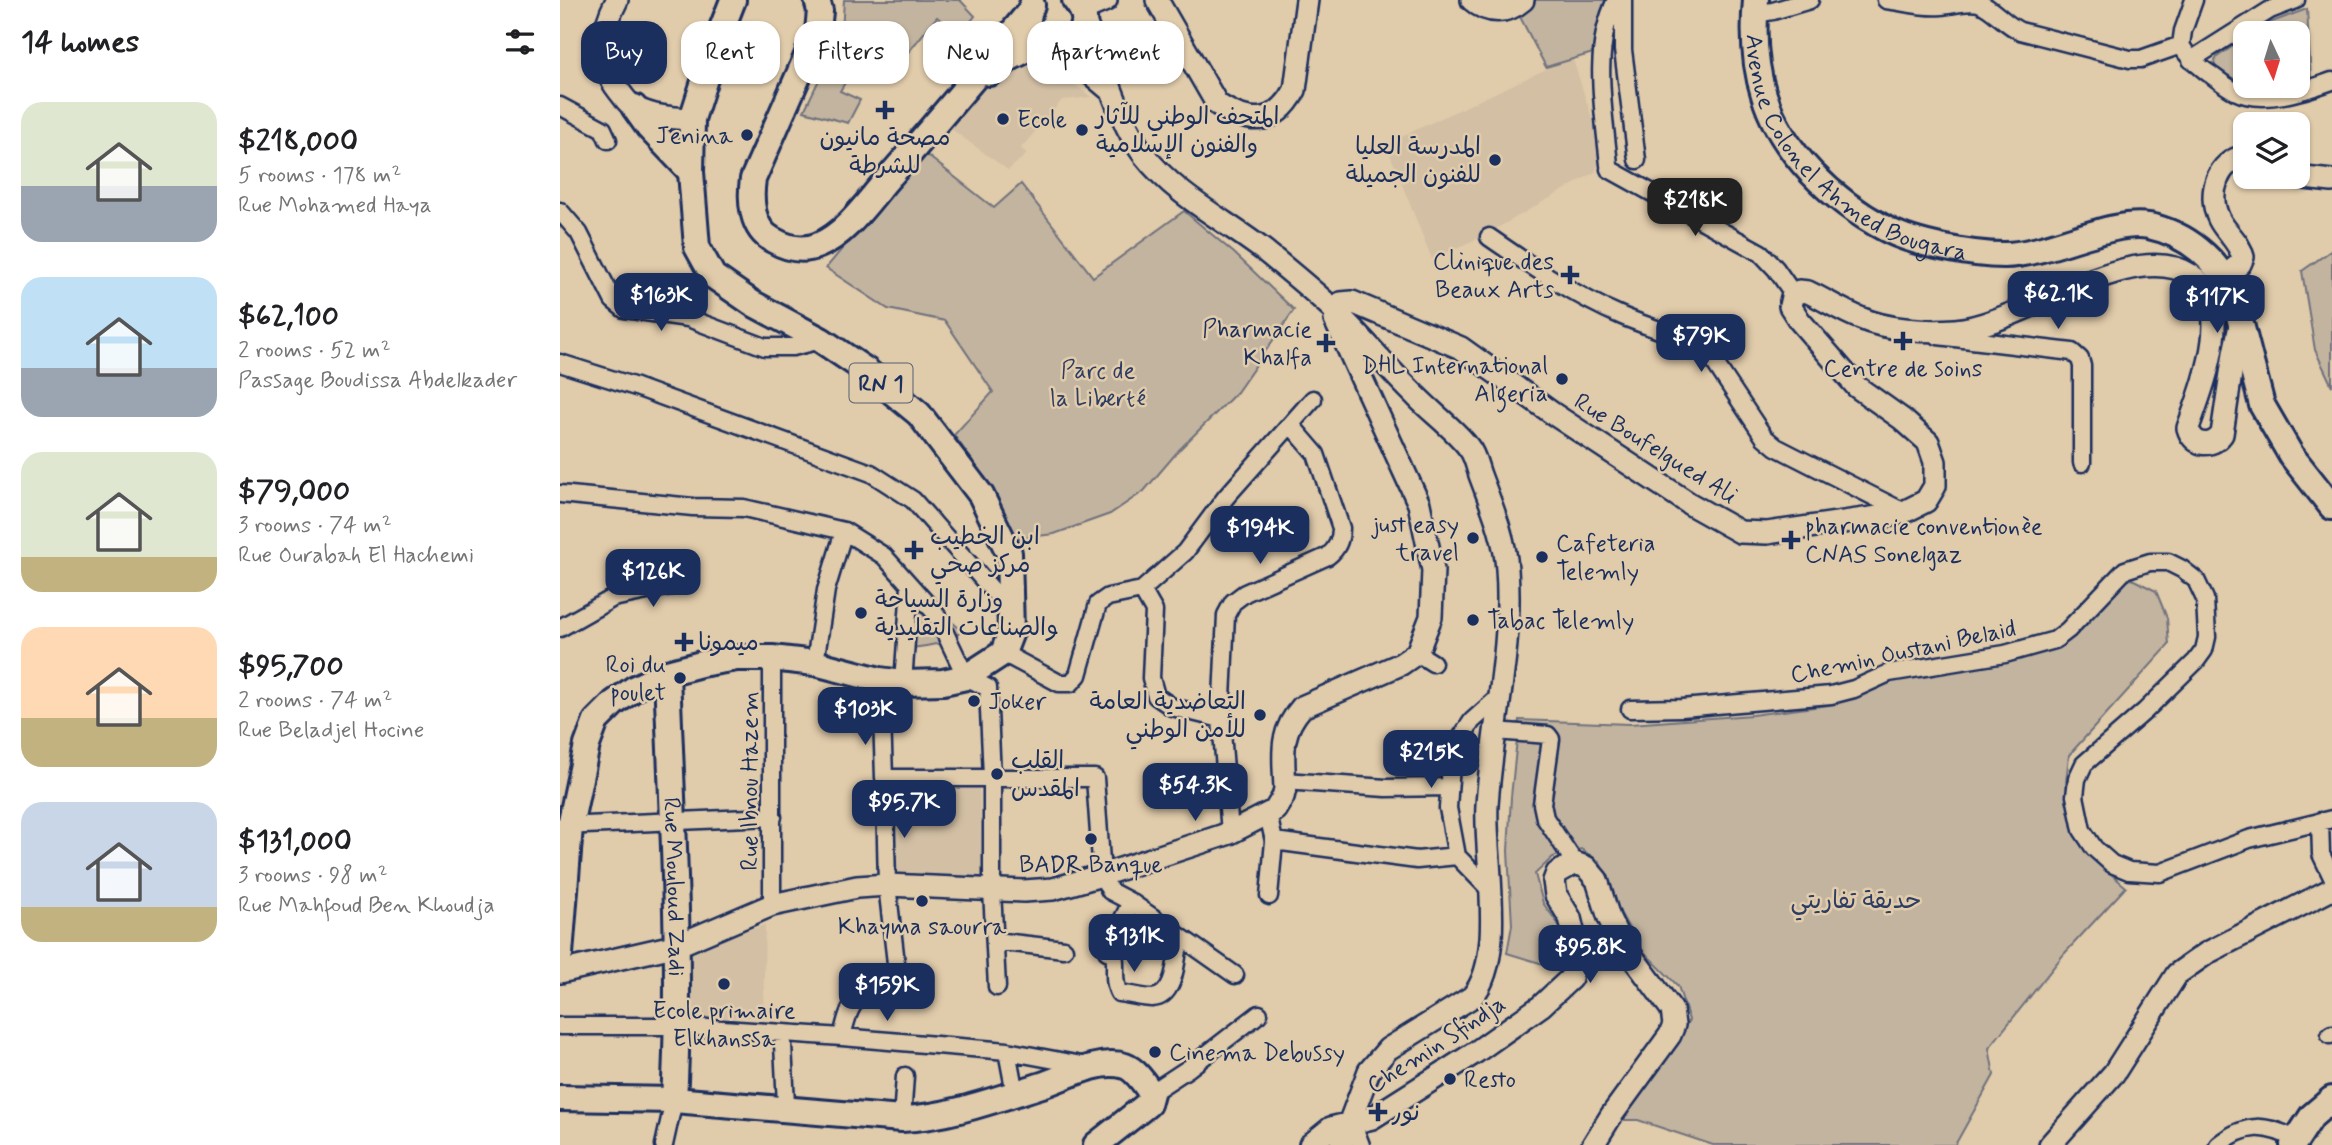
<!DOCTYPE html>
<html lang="en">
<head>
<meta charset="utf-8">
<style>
  :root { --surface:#fff; --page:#f6f6f6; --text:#202124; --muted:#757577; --accent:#1b2f5e }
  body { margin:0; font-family:Mynerve,"Playpen Sans Arabic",sans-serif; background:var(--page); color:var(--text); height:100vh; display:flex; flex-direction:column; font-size:26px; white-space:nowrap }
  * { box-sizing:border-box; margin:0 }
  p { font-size:23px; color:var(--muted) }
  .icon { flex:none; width:38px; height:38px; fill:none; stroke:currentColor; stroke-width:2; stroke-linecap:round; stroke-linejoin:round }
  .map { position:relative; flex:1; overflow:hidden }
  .drawer { display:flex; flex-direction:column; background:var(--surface); width:560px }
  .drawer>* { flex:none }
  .guide { position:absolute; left:21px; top:21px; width:665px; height:63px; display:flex; gap:14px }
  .needle { width:46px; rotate:176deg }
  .buttons { position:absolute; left:1673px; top:21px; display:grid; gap:14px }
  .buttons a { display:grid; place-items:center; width:77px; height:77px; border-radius:14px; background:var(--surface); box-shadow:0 2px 5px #0004; font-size:35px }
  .price { position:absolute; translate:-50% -60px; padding:0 16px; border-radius:14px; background:var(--accent); color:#fff; font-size:23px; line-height:46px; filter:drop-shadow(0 2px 4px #0008) }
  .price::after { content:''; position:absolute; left:50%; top:42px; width:21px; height:16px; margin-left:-10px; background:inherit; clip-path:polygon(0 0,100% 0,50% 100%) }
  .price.selected { background:#222; color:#fff }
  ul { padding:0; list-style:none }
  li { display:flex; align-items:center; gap:21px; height:175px; padding:0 21px }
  li span { display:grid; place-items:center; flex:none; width:196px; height:140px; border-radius:21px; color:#555 }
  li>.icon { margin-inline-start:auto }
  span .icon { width:84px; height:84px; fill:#fffc; stroke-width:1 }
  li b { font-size:30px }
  h2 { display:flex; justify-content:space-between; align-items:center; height:84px; padding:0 21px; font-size:30px }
  .tag { padding:0 24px; border-radius:21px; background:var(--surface); box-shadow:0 2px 5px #0004; font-size:24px; line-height:63px }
  .tag.selected { background:var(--accent); color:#fff }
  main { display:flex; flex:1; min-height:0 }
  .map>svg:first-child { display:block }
</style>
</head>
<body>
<main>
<section class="drawer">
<h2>14 homes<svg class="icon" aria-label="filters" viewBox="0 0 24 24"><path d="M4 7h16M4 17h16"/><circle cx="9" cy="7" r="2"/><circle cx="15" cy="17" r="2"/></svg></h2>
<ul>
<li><span style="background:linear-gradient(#dfe7d0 60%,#9aa5b1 0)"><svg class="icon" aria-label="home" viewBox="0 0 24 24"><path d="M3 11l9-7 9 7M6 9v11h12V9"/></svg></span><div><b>$218,000</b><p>5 rooms · 178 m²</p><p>Rue Mohamed Haya</p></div></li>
<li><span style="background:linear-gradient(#bfe0f5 65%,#9aa5b1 0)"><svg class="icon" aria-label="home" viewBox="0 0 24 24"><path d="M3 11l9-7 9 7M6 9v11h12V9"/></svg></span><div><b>$62,100</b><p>2 rooms · 52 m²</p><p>Passage Boudissa Abdelkader</p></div></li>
<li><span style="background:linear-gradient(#dfe7d0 75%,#c2b280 0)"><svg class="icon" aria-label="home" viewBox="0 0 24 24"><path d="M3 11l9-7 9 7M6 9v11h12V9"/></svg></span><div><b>$79,000</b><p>3 rooms · 74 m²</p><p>Rue Ourabah El Hachemi</p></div></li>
<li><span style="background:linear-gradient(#ffd9b3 65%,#c2b280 0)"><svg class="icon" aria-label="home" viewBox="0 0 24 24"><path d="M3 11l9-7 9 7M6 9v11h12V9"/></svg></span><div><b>$95,700</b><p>2 rooms · 74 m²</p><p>Rue Beladjel Hocine</p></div></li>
<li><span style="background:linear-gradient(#c9d6e8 75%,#c2b280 0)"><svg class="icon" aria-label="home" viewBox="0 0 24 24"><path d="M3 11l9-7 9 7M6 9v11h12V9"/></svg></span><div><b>$131,000</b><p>3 rooms · 98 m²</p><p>Rue Mahfoud Ben Khoudja</p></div></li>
</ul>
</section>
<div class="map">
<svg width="1772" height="1145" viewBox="0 0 1772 1145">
  <rect width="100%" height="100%" fill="#e0cbaa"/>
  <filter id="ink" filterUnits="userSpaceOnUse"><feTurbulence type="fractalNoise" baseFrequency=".0143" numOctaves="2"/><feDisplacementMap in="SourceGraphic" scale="14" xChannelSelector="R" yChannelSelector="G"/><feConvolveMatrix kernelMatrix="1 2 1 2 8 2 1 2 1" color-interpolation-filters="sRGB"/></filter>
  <g filter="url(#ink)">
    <path fill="#d2bfa4" d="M1012 57 1042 149 1035 172 925 235 872 259 826 144Z
      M479 62 490 65 531 97 502 100 461 148 467 154 448 170 390 128 431 82 463 64Z
      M419 788 422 877 334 878 333 790Z
      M205 925 203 1017 125 1018 124 950Z"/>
    <path fill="#c3b49f" stroke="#6f727e" stroke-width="2" d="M284 0H400L415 16 399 36 377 17 342 60 311 40 280 91 300 100 288 123 244 111 282 32Z
      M970 0H1051L1036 36 1033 53 986 67 957 11Z
      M1747 9 1751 80 1738 81V33H1692L1712 22Z
      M1685 38V86H1710L1707 92C1687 88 1662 85 1654 63L1657 57Z
      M363 152 434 208 461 184 533 277 624 211 674 253 734 310 677 392 619 450 584 491 550 514 494 534 454 539 427 481 394 435 433 392 385 321 328 309 266 268Z
      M1772 250V386L1755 350 1742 271Z
      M1572 579 1596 591 1607 618 1609 645 1509 755 1506 783 1513 827 1526 852 1566 887 1504 954 1429 1048 1434 1075 1395 1145H1153L1078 1120H1056L1106 1060 1129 1020 1118 986 1080 948 1052 898 1040 862 1021 849 993 857 975 874 983 903 1002 929 1004 954 1002 967H993L947 953 952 925 948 851 951 797 959 720 1070 724 1192 715 1269 705 1326 680 1472 652 1555 584Z
      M356 589 402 631C387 644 372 645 353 648Z"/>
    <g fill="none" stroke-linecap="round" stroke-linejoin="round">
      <g stroke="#1b2f5e" stroke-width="21">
        <path id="street" d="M1063 0V50L1077 160
          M1326 0C1344 2 1363 8 1381 6 1394 5 1406 0 1419 3 1434 9 1444 24 1460 31L1570 59H1581L1621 45
          M1634 0 1623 31 1621 45C1627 57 1637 64 1647 72 1656 78 1665 86 1675 91 1703 105 1744 91 1772 81
          M1195 14 1213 11 1250 0
          M1631 60 1710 10 1736 0
          M0 106 43 129 48 140
          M1049 165C1044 111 1031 50 1056 0
          M1049 169 1201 253 1216 269 1234 295
          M0 211 19 233 53 300 64 309 128 318 205 347H233L261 340
          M929 237C971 266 1015 296 1062 316 1090 328 1120 335 1147 351L1204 437 1216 447 1344 512
          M1378 336 1512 352 1520 359 1522 366V463
          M0 363 76 387 311 473 353 500 450 610
          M0 494 133 507 184 508 284 531 324 556 376 614 406 677 428 688 432 777V890L437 987
          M582 590 625 552 666 497 753 399
          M0 628 53 598 126 583
          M443 653 499 683H511L518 675 538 604 548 597 582 590 594 611 591 678 596 696 612 707 661 719
          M857 653 873 663
          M255 663 266 590 284 531
          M343 683 350 586
          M1070 709 1122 708 1271 695 1294 689 1329 673 1445 654 1495 640 1508 630 1565 570 1590 562H1608L1622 569 1636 580 1645 599 1647 637 1644 650 1636 661 1585 711 1524 764 1517 779 1515 796 1522 830 1534 848 1552 864 1569 871 1600 873 1689 839 1772 819
          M322 715 324 778H535L542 875 550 891 571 902 675 975
          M935 731 988 735 991 739 982 804 985 818 1015 863
          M724 781 826 788 889 787
          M708 814 714 841 709 896
          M1760 821 1761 854 1772 877
          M2 826 213 817
          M670 833 661 719 666 615 673 602 685 593 768 556C777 549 781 540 781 528L756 454 731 425
          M714 841 857 860 897 856
          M929 889 897 856 888 808 892 751 912 721 939 697
          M571 902 547 951 554 954C557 967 552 981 559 993 570 994 582 998 592 998 617 997 616 955 620 937
          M212 905V658
          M435 941 504 949
          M0 1026H118L282 1037 447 1051 527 1066
          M1770 1035 1772 1034
          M282 1037C292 992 297 997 339 989L327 885 325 797
          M223 1044 226 1105 223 1110
          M447 1051 455 1093
          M591 1093 629 1068 699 1014
          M342 1119 345 1076
          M790 1125 796 1132 801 1145
          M104 1145 114 1100
          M1658 1145C1686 1122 1706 1124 1737 1140"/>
      </g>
      <g stroke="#1b2f5e" stroke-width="26">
        <path id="secondary" d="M57 0C41 30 36 63 59 91 64 97 67 103 74 107 92 117 113 118 132 119
          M597 0 657 104C688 124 715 127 735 90L747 0
          M912 0C928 14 947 14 963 0
          M522 10 546 0
          M523 18C543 59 557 120 584 155 617 197 665 220 706 252 729 271 754 291 776 312 804 339 828 369 856 396 871 412 897 431 909 448 915 455 917 467 920 475 931 505 945 537 947 569 953 648 932 727 927 805 924 857 947 957 912 997L828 1049 809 1071 781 1145
          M498 46 550 90
          M1735 177 1772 181
          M1665 276 1680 264 1683 257C1679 241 1666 233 1659 219 1647 194 1657 161 1685 156
          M776 311 781 303 792 302 901 348 992 413 1130 504 1180 532 1207 533 1332 515 1344 512 1366 501 1375 486V462L1368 442 1342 419 1297 387 1239 320 1230 306 1232 297 1239 291 1248 292C1265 300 1282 311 1300 318 1327 330 1366 332 1395 330 1461 325 1571 237 1631 275 1677 304 1642 388 1628 428 1633 446 1651 449 1662 434L1674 353 1681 321
          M0 972 118 945 212 905 297 887 327 885 464 891 493 889 542 875 670 833 715 810 723 797 725 789C724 756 718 734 742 707L841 664 857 653 871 617 873 570 859 504 775 320
          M750 1145 771 1128 812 1118 916 1052 981 1006 1011 978 1017 948 1010 918 996 895 994 881 997 873 1015 863 1026 867 1037 880 1049 918 1059 939 1112 1010 1114 1025 1110 1035 1051 1116 1033 1145
          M1490 1145 1554 1073 1617 974 1647 953 1772 889"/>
      </g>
      <g stroke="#1b2f5e" stroke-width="30">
        <g id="primary">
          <path d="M257 0 260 11 258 31 193 179C190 199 191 229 213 240 227 248 243 252 259 245 288 233 310 198 331 175 378 121 424 67 469 12"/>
          <path id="s1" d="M1196 0C1193 32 1194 64 1204 95 1221 152 1273 201 1326 229 1354 244 1412 255 1444 255 1489 255 1550 219 1589 226 1627 234 1656 259 1673 293L1702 405 1731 455 1772 507"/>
          <path d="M472 5C446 68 556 49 515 0"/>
          <path d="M430 73 450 58 481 42"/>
          <path d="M74 107 89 128 131 172"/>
          <path id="s2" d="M107 673C112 816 122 958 114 1100"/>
          <path d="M0 954 10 826 27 745 36 721 54 703 75 688 107 673 141 664 177 658H212L255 663 320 680 343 683 383 682 406 677 443 653 451 632 449 553 421 495 359 414 307 371 261 340 192 303 153 276 137 247 131 172 132 119 157 41 173 0"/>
          <path d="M0 1098 114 1100 342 1119C389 1117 437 1099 482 1085 506 1077 539 1058 565 1066 576 1070 584 1083 591 1093L588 1104 536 1145"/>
          <path d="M1733 1145 1752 1116 1772 1099"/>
        </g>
      </g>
      <use href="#street" stroke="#e0cbaa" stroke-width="16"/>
      <use href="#secondary" stroke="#e0cbaa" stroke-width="21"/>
      <use href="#primary" stroke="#e0cbaa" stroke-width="24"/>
    </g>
  </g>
  <g fill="#1b2f5e" stroke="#e0cbaa" stroke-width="2.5">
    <path d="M321.5 99.5h7v7h7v7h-7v7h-7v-7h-7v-7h7z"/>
    <circle cx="443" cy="119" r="7"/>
    <circle cx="522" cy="130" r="7"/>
    <circle cx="187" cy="135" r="7"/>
    <circle cx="935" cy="160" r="7"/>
    <path d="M1006.5 264.5h7v7h7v7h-7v7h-7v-7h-7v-7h7z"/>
    <path d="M1339.5 330.5h7v7h7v7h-7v7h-7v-7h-7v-7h7z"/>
    <path d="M762.5 332.5h7v7h7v7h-7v7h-7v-7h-7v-7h7z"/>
    <circle cx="1002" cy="379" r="7"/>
    <circle cx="913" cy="538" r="7"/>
    <path d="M1227.5 529.5h7v7h7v7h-7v7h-7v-7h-7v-7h7z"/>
    <path d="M350.5 539.5h7v7h7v7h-7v7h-7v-7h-7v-7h7z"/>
    <circle cx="982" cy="557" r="7"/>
    <circle cx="301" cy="613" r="7"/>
    <circle cx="913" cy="620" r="7"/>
    <path d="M120.5 631.5h7v7h7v7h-7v7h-7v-7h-7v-7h7z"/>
    <circle cx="120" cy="678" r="7"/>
    <circle cx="414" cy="701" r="7"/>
    <circle cx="700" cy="715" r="7"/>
    <circle cx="437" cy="774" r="7"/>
    <circle cx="531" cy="839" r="7"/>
    <circle cx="362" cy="901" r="7"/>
    <circle cx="164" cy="984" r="7"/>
    <circle cx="595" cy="1052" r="7"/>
    <circle cx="890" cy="1079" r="7"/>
    <path d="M814.5 1101.5h7v7h7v7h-7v7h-7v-7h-7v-7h7z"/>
  </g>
  <g text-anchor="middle" stroke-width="5" stroke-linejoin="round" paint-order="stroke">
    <rect fill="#e0cbaa" stroke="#565e75" stroke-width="2" x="289.5" y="363.5" width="63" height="39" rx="5"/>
    <g font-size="23" font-weight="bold" fill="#1b2f5e">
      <text x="321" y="391">RN 1</text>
    </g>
    <g font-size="24" fill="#1b2f5e" stroke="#e0cbaa" text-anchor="start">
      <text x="536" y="124">المتحف الوطني للآثار<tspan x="536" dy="28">والفنون الإسلامية</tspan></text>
      <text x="457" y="127">Ecole</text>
      <text x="173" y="143" text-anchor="end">Jenina</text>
      <text x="325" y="145" text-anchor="middle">مصحة مانيون<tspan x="325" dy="28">للشرطة</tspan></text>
      <text x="921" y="154" text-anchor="end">المدرسة العليا<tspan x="921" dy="28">للفنون الجميلة</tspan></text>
      <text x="994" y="269" text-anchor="end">Clinique des<tspan x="994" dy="28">Beaux Arts</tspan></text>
      <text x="752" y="337" text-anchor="end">Pharmacie<tspan x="752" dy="28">Khalfa</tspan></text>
      <text x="988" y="373" text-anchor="end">DHL International<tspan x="988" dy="28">Algeria</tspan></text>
      <text x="1343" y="376" text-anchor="middle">Centre de soins</text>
      <text x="899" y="532" text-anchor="end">just easy<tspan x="899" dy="28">travel</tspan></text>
      <text x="1245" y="534">pharmacie conventionèe<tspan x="1245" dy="28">CNAS Sonelgaz</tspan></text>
      <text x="370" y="544">ابن الخطيب<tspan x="370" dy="28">مركز صحي</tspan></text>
      <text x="996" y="551">Cafeteria<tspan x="996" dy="28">Telemly</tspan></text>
      <text x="315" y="607">وزارة السياحة<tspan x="315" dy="28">والصناعات التقليدية</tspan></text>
      <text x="927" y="628">Tabac Telemly</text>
      <text x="138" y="650">ميمونا</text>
      <text x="106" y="672" text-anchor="end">Roi du<tspan x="106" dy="28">poulet</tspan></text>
      <text x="428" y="709">Joker</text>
      <text x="686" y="709" text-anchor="end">التعاضدية العامة<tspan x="686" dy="28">للأمن الوطني</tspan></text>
      <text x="451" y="768">القلب<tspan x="451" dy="28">المقدس</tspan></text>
      <text x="531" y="872" text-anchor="middle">BADR Banque</text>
      <text x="362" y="934" text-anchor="middle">Khayma saourra</text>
      <text x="164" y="1018" text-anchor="middle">Ecole primaire<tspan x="164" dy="28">Elkhanssa</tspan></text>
      <text x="609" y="1060">Cinema Debussy</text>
      <text x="904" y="1087">Resto</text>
      <text x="832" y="1120">نور</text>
    </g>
    <g font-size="24" fill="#1b2f5e" stroke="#e0cbaa">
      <text dy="8" stroke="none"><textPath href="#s1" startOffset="200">Avenue Colonel Ahmed Bougara</textPath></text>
      <text transform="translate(1096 448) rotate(32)" y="8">Rue Boufelgued Ali</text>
      <text transform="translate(1343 651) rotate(-12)" y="8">Chemin Oustani Belaid</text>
      <text transform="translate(189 781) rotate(-90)" y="8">Rue Ibnou Hazem</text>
      <text dy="8" stroke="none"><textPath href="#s2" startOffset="214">Rue Mouloud Zadi</textPath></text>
      <text transform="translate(876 1044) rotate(-33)" y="8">Chemin Sfindja</text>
    </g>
    <g font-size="24" fill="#2c3c64" stroke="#e0cbaa">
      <text x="538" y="378">Parc de<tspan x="538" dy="28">la Liberté</tspan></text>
      <text x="1296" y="908">حديقة تفاريتي</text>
    </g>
  </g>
</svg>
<div class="buttons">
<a><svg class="needle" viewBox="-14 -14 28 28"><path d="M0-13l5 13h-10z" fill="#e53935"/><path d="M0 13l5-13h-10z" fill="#757577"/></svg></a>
<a><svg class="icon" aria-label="layers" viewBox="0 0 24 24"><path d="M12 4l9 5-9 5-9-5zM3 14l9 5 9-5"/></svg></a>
</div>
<b class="price selected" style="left:1135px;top:238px">$218K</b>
<b class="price" style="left:1498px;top:331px">$62.1K</b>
<b class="price" style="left:101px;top:333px">$163K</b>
<b class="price" style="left:1657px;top:335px">$117K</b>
<b class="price" style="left:1141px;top:374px">$79K</b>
<b class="price" style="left:700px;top:566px">$194K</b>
<b class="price" style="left:93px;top:609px">$126K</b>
<b class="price" style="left:305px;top:747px">$103K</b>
<b class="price" style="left:871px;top:790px">$215K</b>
<b class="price" style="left:635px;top:823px">$54.3K</b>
<b class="price" style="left:344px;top:840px">$95.7K</b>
<b class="price" style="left:574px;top:974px">$131K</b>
<b class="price" style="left:1030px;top:985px">$95.8K</b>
<b class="price" style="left:327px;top:1023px">$159K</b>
<div class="guide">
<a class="tag selected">Buy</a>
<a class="tag">Rent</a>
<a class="tag">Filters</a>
<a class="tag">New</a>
<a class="tag">Apartment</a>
</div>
</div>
</main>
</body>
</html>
